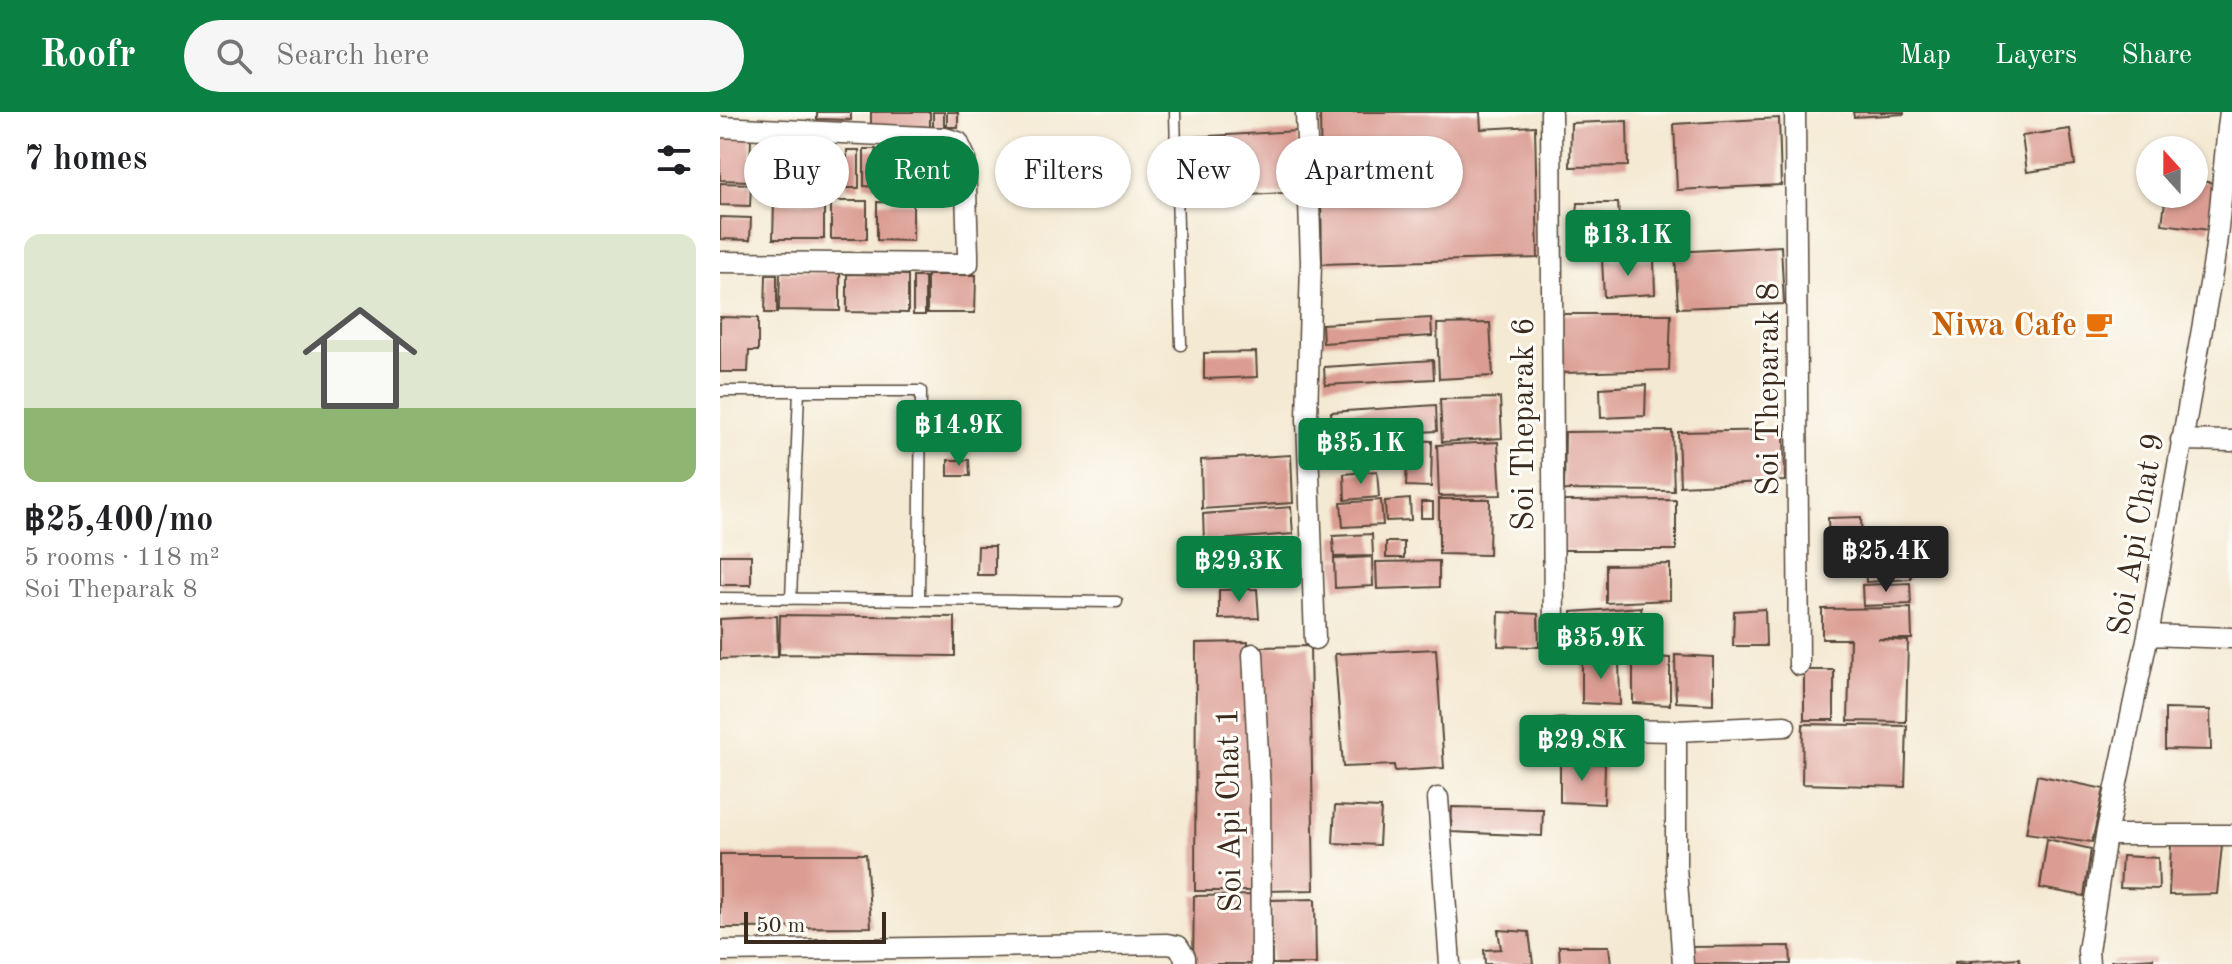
<!DOCTYPE html>
<html lang="en">
<head>
<meta charset="utf-8">
<style>
  :root { --surface:#fff; --page:#f6f6f6; --text:#202124; --muted:#757577; --accent:#0b8043 }
  body { margin:0; font-family:"Old Standard TT",serif; background:var(--page); color:var(--text); height:100vh; display:flex; flex-direction:column; font-size:30px; white-space:nowrap }
  * { box-sizing:border-box; margin:0 }
  p { font-size:26px; color:var(--muted) }
  .icon { flex:none; width:44px; height:44px; fill:none; stroke:currentColor; stroke-width:2; stroke-linecap:round; stroke-linejoin:round }
  .map { position:relative; flex:1; overflow:hidden }
  .drawer { display:flex; flex-direction:column; background:var(--surface); width:720px }
  .drawer>* { flex:none }
  .guide { position:absolute; left:24px; top:24px; width:760px; height:72px; display:flex; gap:16px }
  .needle { width:52px; rotate:339deg }
  .buttons { position:absolute; left:1416px; top:24px; display:grid; gap:16px }
  .buttons a { display:grid; place-items:center; width:72px; height:72px; border-radius:50%; background:var(--surface); box-shadow:0 2px 6px #0004; font-size:40px }
  .scale { position:absolute; left:24px; bottom:20px; width:142px; box-sizing:border-box; padding-left:8px; border:4px solid #3b2a1e; border-top:0; font-size:22px; line-height:28px; white-space:nowrap; color:#3b2a1e; -webkit-text-stroke:6px #fdfcf7; paint-order:stroke }
  .price { position:absolute; translate:-50% -68px; padding:0 18px; border-radius:8px; background:var(--accent); color:#fff; font-size:26px; line-height:52px; filter:drop-shadow(0 2px 4px #0008) }
  .price::after { content:''; position:absolute; left:50%; top:48px; width:24px; height:18px; margin-left:-12px; background:inherit; clip-path:polygon(0 0,100% 0,50% 100%) }
  .price.active { background:#222; color:#fff }
  ul { padding:0; list-style:none }
  li { display:grid; align-content:center; gap:16px; height:424px; padding:0 24px }
  li span { display:grid; place-items:center; height:248px; border-radius:16px; color:#555 }
  li>.icon { margin-inline-start:auto }
  span .icon { width:144px; height:144px; fill:#fffc; stroke-width:1 }
  li b { font-size:34px }
  h2 { display:flex; justify-content:space-between; align-items:center; height:96px; padding:0 24px; font-size:34px }
  .tag { padding:0 28px; border-radius:36px; background:var(--surface); box-shadow:0 2px 6px #0004; font-size:28px; line-height:72px }
  .tag.active { background:var(--accent); color:#fff }
  header { display:flex; align-items:center; gap:48px; box-sizing:border-box; height:112px; padding:0 40px; background:var(--accent); color:#fff }
  header strong { font-size:38px }
  nav { display:flex; gap:44px; margin-inline-start:auto; font-size:28px }
  .search { width:560px; height:72px; background:var(--page); display:flex; align-items:center; gap:20px; box-sizing:border-box; padding:0 28px; border-radius:44px; color:var(--muted); font-size:30px }
  main { display:flex; flex:1; min-height:0 }
  .map>svg:first-child { display:block }
</style>
</head>
<body>
<header>
<strong>Roofr</strong>
<div class="search"><svg class="icon" aria-label="search" viewBox="0 0 24 24"><circle cx="10" cy="10" r="6"/><path d="M15 15l6 6"/></svg>Search here</div>
<nav><a>Map</a><a>Layers</a><a>Share</a></nav>
</header>
<main>
<section class="drawer">
<h2>7 homes<svg class="icon" aria-label="filters" viewBox="0 0 24 24"><path d="M4 7h16M4 17h16"/><circle cx="9" cy="7" r="2"/><circle cx="15" cy="17" r="2"/></svg></h2>
<ul>
<li><span style="background:linear-gradient(#dfe7d0 70%,#8fb573 0)"><svg class="icon" aria-label="home" viewBox="0 0 24 24"><path d="M3 11l9-7 9 7M6 9v11h12V9"/></svg></span><div><b>฿25,400/mo</b><p>5 rooms · 118 m²</p><p>Soi Theparak 8</p></div></li>
</ul>
</section>
<div class="map">
<svg width="1512" height="852" viewBox="0 0 1512 852">
  <rect width="100%" height="100%" fill="#fdfcf7"/>
  <filter id="ink" filterUnits="userSpaceOnUse"><feTurbulence type="fractalNoise" baseFrequency=".0125" numOctaves="2"/><feDisplacementMap in="SourceGraphic" scale="16" xChannelSelector="R" yChannelSelector="G"/><feConvolveMatrix kernelMatrix="1 2 1 2 8 2 1 2 1" color-interpolation-filters="sRGB"/></filter>
  <filter id="wash" filterUnits="userSpaceOnUse"><feTurbulence type="fractalNoise" baseFrequency=".006" numOctaves="4" result="noise"/><feDisplacementMap in="SourceGraphic" scale="32" xChannelSelector="R" yChannelSelector="G"/><feGaussianBlur stdDeviation="1.8" result="paint"/><feColorMatrix in="noise" values="0 0 0 0 0 0 0 0 0 0 0 0 0 0 0 0 0 1.4 0 .05"/><feComposite in="paint" operator="in"/></filter>
  <g filter="url(#wash)">
    <rect width="100%" height="100%" fill="#f4e9d2"/>
    <g id="blocks">
      <path fill="#db9d93" d="M97 0H131V8L97 7Z
        M151 0H210V15L151 13Z
        M213 0H224V15H213Z
        M227 0H238V15H227Z
        M600 0H760L761 17 815 14 818 146 602 152Z
        M1133 0H1184V2L1134 5Z
        M1059 6 1061 73 957 78 954 12Z
        M907 9 908 54 850 55 851 11Z
        M1350 17 1355 53 1307 60 1302 24Z
        M578 19 581 80 476 86 473 25Z
        M0 23 31 24 30 69 0 68Z
        M62 26 59 71 37 70 39 27Z
        M144 37H156V75L144 74Z
        M160 37H171L172 75H159Z
        M178 37H190L189 75H178Z
        M206 37V75H194V38Z
        M127 38H139V76H127Z
        M211 38H223V76H211Z
        M94 44 119 46 116 73 97 76Z
        M1474 68 1495 71 1489 118 1442 112 1446 82H1474Z
        M0 71 31 72 30 94 0 93Z
        M111 89H147V127H111Z
        M54 90H104V127H53Z
        M157 90 193 91V129L157 128Z
        M858 91H898L901 126H855Z
        M0 105 31 106 30 128 0 127Z
        M1061 134 1064 192 958 196 955 140Z
        M882 148H934L935 182 884 185Z
        M60 160 120 161V199L59 198Z
        M127 162 188 163V201L127 200Z
        M46 163H57V201H45Z
        M207 163H256L255 201H207Z
        M193 165H205V203H193Z
        M842 202H951L949 258 843 261Z
        M0 205 38 206V239H29L28 260H0Z
        M711 206 712 224 603 231 602 212Z
        M770 211 773 264 719 267 717 212Z
        M536 240 537 265 484 267V241Z
        M713 248 714 267 605 273 604 255Z
        M926 273 925 304 881 306 880 276Z
        M780 286 782 326 722 330 720 287Z
        M716 293 717 319 612 325 611 300Z
        M1064 318 1065 369 960 374 958 320Z
        M952 319 954 379 844 378 845 320Z
        M688 328 712 329 711 375 686 374Z
        M778 330 781 383 719 384 717 333Z
        M571 343 573 391 482 397 481 348Z
        M228 348H249L250 364H228Z
        M657 359 659 385 625 388 624 362Z
        M690 387 691 408 666 409 665 389Z
        M719 387H770L769 443 719 442Z
        M661 388 663 413 623 415 621 391Z
        M956 388V438H842L843 389Z
        M701 390H713V406H701Z
        M571 395 573 422 484 429 483 402Z
        M1141 405 1142 434H1109L1108 406Z
        M652 422 653 444 614 445 613 424Z
        M575 427 576 448 487 454 486 434Z
        M666 430H684V446H666Z
        M258 434H275V463H257Z
        M1189 435 1191 467 1146 470 1144 438Z
        M0 443H31V473H0Z
        M652 445 653 474 615 476 614 447Z
        M719 449V475L657 477 656 450Z
        M950 452V488L886 491V453Z
        M1190 471 1191 492 1143 494 1142 473Z
        M537 477 539 506 499 507V478Z
        M921 495 923 518 889 520 888 534 853 535 852 500Z
        M1191 496 1192 527H1158L1188 529 1186 610 1128 609 1130 527H1102V497Z
        M1045 497 1046 534H1013L1014 499Z
        M779 500 818 502 819 535 778 534Z
        M60 503 235 505V544L59 542Z
        M57 504 58 545 0 547V507Z
        M528 530 535 779H475L476 531Z
        M590 534 594 778 545 779 541 535Z
        M716 537 724 656 675 659 674 653 623 655 615 542Z
        M955 543 993 545V592L956 590Z
        M862 544 899 546 900 593 862 591Z
        M913 544 950 546V593L913 591Z
        M1084 558H1114V608H1084Z
        M1445 597 1490 598 1491 638 1445 637Z
        M1083 612 1187 614 1185 675 1082 672Z
        M840 650 885 652 884 692 840 690Z
        M1317 663 1384 677 1372 730 1306 721Z
        M615 694 661 696 659 733 613 731Z
        M732 695 823 697 822 724 731 720Z
        M1327 727 1371 737 1364 784 1320 776Z
        M1451 731 1502 733 1497 782 1449 783Z
        M0 742H146L151 815 0 816Z
        M1402 744 1438 746 1439 777 1400 776Z
        M534 783 533 852H473L474 784Z
        M595 787 596 852H552L551 788Z
        M778 818 809 820 813 852H765L764 838 781 837Z
        M839 834H889L891 852H840Z
        M1070 834 1071 852H970L971 835Z
        M1299 846 1300 852H1235V850Z
        M1433 846V852H1391V849Z"/>
    </g>
  </g>
  <g filter="url(#ink)">
    <use href="#blocks" fill-opacity="0" stroke="#574739" stroke-width="2"/>
    <g fill="none" stroke-linecap="round" stroke-linejoin="round">
      <g stroke="#574739" stroke-width="13">
        <path id="lane" d="M455 0 461 233
          M0 279H201L199 488
          M0 486 397 490
          M71 487 79 279"/>
      </g>
      <g stroke="#574739" stroke-width="23">
        <path id="street" d="M586 0 591 150 587 307 595 527
          M831 0 834 528
          M1075 0 1079 553
          M0 15 225 26 238 30 245 45 248 142V152L0 150
          M1461 328 1512 329
          M1428 523 1512 526
          M533 542 540 682 541 852
          M838 617 956 619 1065 614
          M956 619V755L963 852
          M718 686 730 852
          M1386 723H1512
          M0 839 447 832 458 834 465 845V852
          M1369 852 1368 839 1386 723 1428 523 1493 155C1501 103 1503 52 1510 0"/>
      </g>
      <use href="#lane" stroke="#fff" stroke-width="10"/>
      <use href="#street" stroke="#fff" stroke-width="20"/>
    </g>
  </g>
  <defs>
    <g id="cafe-bare" transform="scale(2.16)"><path d="M-5.5-4.5H6V0H3Q3 3.5 0 3.5H-2.5Q-5.5 3.5-5.5 0ZM3-3.2v2h1.7v-2ZM-6 4.5H4V6H-6Z" fill="#e8710a" stroke="#fdfcf7" stroke-width="2.5" paint-order="stroke"/></g>
  </defs>
  <g fill-rule="evenodd">
    <use href="#cafe-bare" x="1379" y="212"/>
  </g>
  <g text-anchor="middle" stroke-width="6" stroke-linejoin="round" paint-order="stroke">
    <g font-size="32" font-weight="bold" fill="#c56008" stroke="#fdfcf7" text-anchor="end">
      <text x="1357" y="223">Niwa Cafe</text>
    </g>
    <g font-size="32" fill="#3b2a1e" stroke="#fdfcf7">
      <text transform="translate(1047 277) rotate(-90)" y="11">Soi Theparak 8</text>
      <text transform="translate(802 312) rotate(-90)" y="11">Soi Theparak 6</text>
      <text transform="translate(1415 422) rotate(-80)" y="11">Soi Api Chat 9</text>
      <text transform="translate(508 698) rotate(-91)" y="11">Soi Api Chat 1</text>
    </g>
  </g>
</svg>
<div class="buttons">
<a><svg class="needle" viewBox="-14 -14 28 28"><path d="M0-13l5 13h-10z" fill="#e53935"/><path d="M0 13l5-13h-10z" fill="#757577"/></svg></a>
</div>
<div class="scale">50 m</div>
<b class="price" style="left:908px;top:166px">฿13.1K</b>
<b class="price" style="left:239px;top:356px">฿14.9K</b>
<b class="price" style="left:641px;top:374px">฿35.1K</b>
<b class="price active" style="left:1166px;top:482px">฿25.4K</b>
<b class="price" style="left:519px;top:492px">฿29.3K</b>
<b class="price" style="left:881px;top:569px">฿35.9K</b>
<b class="price" style="left:862px;top:671px">฿29.8K</b>
<div class="guide">
<a class="tag">Buy</a>
<a class="tag active">Rent</a>
<a class="tag">Filters</a>
<a class="tag">New</a>
<a class="tag">Apartment</a>
</div>
</div>
</main>
</body>
</html>
